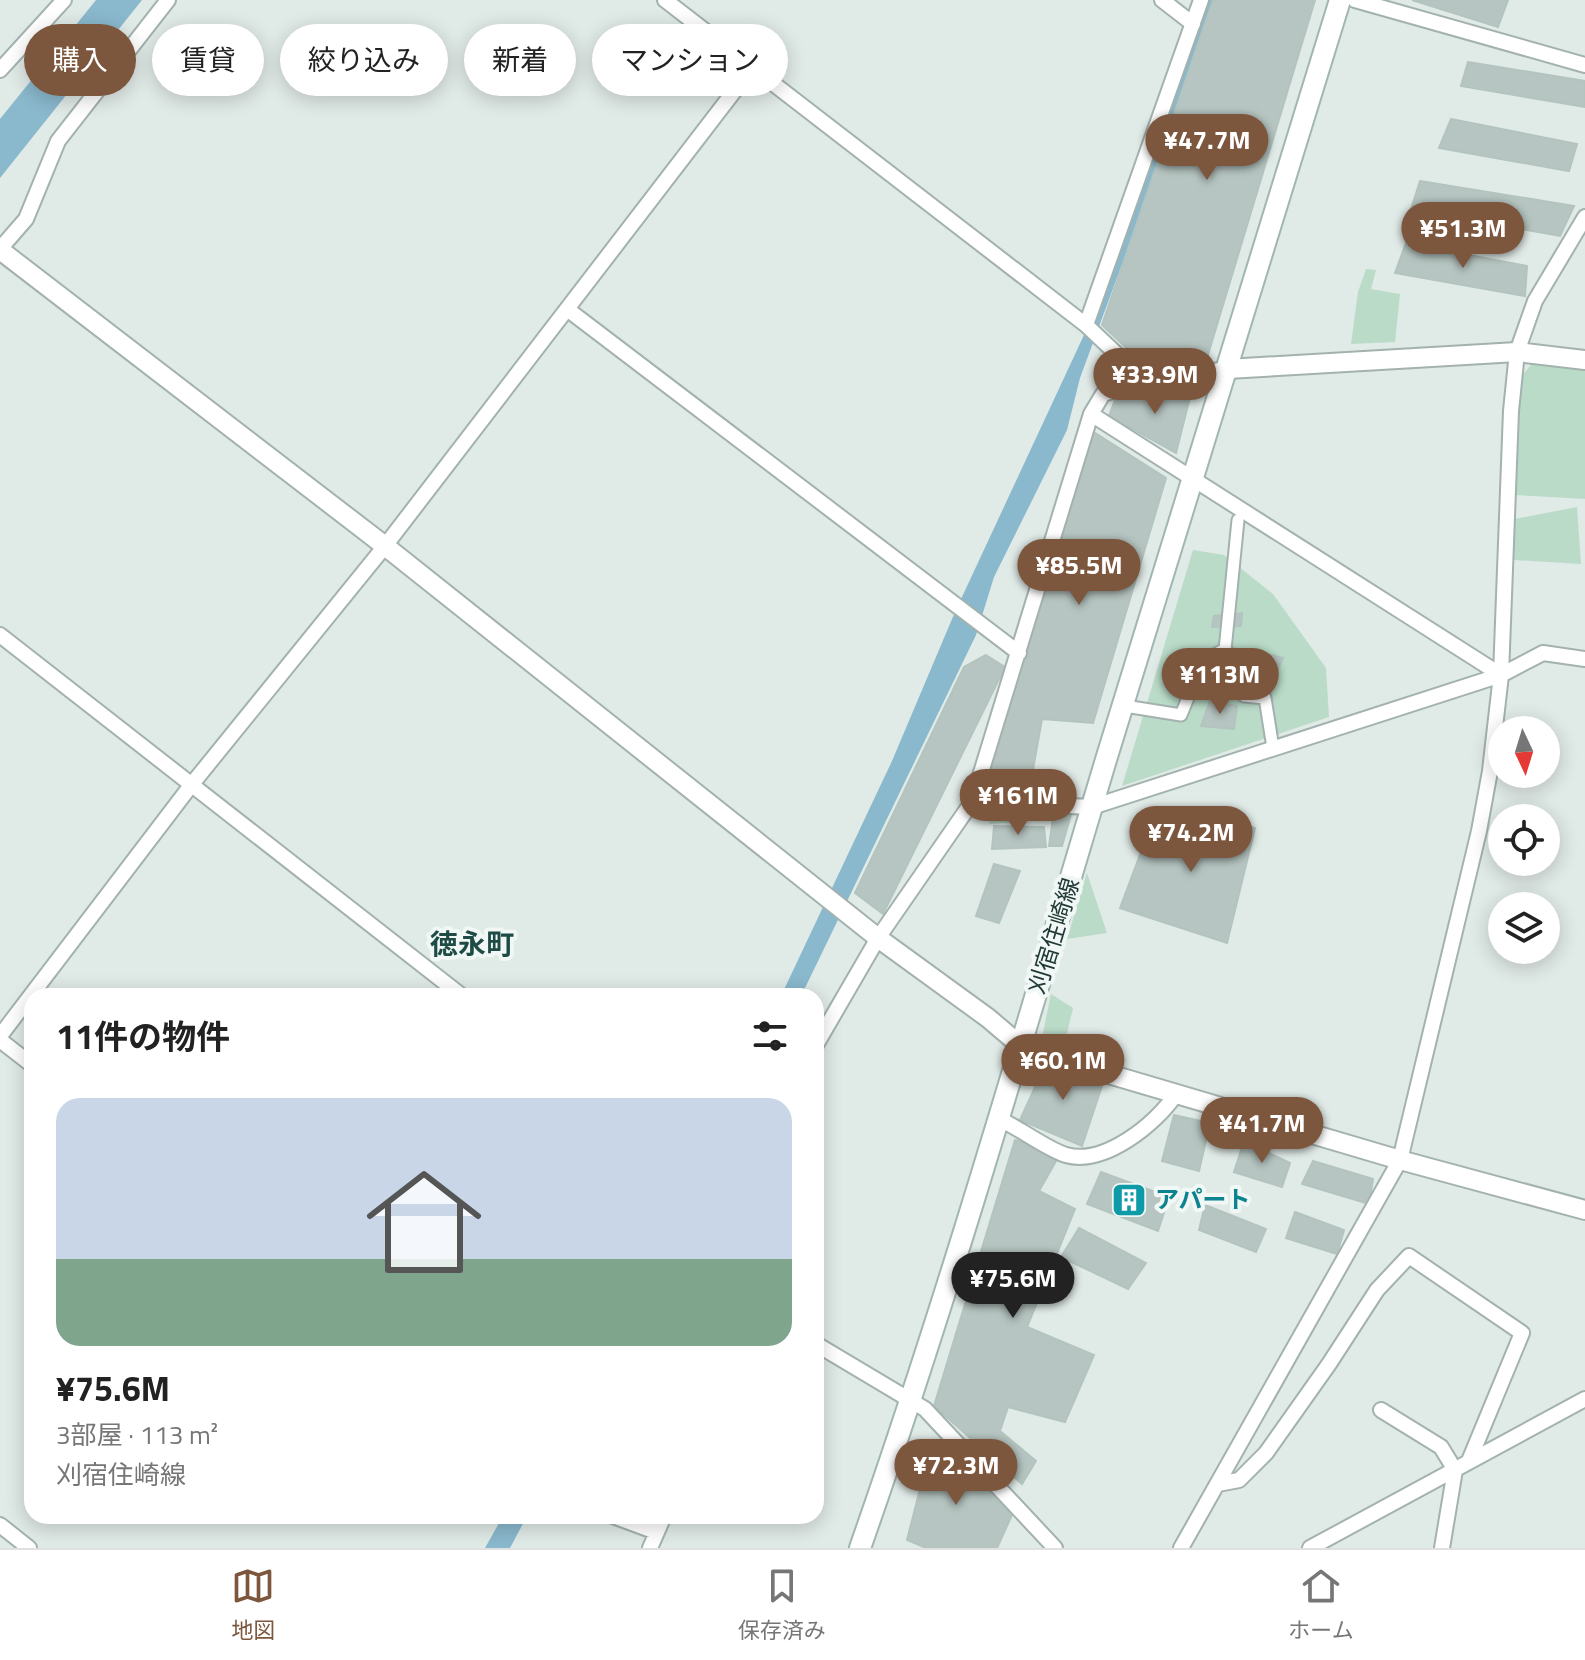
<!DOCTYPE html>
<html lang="ja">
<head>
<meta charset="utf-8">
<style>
  :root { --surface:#fff; --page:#f6f6f6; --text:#222; --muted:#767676; --line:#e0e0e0; --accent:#7c573d }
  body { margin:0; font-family:"Titillium Web","Noto Sans JP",sans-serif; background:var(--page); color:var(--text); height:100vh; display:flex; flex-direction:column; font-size:30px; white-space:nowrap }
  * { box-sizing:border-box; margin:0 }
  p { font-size:26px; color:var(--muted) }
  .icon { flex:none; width:44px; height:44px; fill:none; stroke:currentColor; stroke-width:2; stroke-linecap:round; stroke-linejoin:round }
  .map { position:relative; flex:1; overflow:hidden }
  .side { position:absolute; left:24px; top:988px; width:800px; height:536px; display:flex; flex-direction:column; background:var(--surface); border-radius:24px; box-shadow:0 4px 20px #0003 }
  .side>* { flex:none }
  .top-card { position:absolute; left:24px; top:24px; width:800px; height:72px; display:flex; gap:16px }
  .needle { width:52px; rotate:176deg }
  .controls { position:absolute; left:1488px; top:716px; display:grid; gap:16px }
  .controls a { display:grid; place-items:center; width:72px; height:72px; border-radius:50%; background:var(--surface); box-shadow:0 4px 20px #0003; font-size:40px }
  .price { position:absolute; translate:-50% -68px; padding:0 18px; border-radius:28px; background:var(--accent); color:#fff; font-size:26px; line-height:52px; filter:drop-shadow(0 2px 4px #0008) }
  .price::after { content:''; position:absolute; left:50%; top:48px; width:24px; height:18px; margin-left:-12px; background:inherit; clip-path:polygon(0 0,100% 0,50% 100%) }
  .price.on { background:#222; color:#fff }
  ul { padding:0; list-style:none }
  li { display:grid; align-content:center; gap:16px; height:424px; padding:0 32px }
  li+li { border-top:2px solid var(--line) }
  li span { display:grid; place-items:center; height:248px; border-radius:24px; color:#555 }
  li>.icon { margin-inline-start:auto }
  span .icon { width:144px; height:144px; fill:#fffc; stroke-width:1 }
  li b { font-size:34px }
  h2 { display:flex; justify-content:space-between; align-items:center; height:96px; padding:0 32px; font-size:34px }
  .pill { padding:0 28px; border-radius:36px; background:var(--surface); box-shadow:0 4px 20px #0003; font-size:28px; line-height:72px }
  .pill.on { background:var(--accent); color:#fff }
  .dock { display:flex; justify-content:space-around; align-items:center; height:112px; border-top:2px solid var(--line); background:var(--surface); font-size:22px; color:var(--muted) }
  .dock a { display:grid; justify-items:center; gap:4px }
  .dock .on { color:var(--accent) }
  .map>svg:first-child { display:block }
</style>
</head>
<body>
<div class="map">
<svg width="1585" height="1548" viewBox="0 0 1585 1548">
  <rect width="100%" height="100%" fill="#e0eae7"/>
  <path fill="#badbc8" d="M1366 269 1376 270 1371 289 1400 294 1395 342 1351 344 1358 292Z
    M1534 361 1585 370V499L1516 495 1521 377Z
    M1577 507 1581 564 1514 560 1515 519Z
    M1193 550 1224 555 1273 594 1326 668 1329 717 1122 786Z
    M993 808H1024L1022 822 989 824Z
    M1087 873 1107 933 1067 939Z
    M1051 994 1073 1008 1064 1046 1042 1038Z"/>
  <path fill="#8ab8cd" d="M96 0H142L0 178V119Z
    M1203 0H1213L1135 229 1080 378 1067 430 994 577 976 635 804 990 801 996H781L892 761 955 612 1084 335Z
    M503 1516H527L510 1548H485Z"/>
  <path fill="#b6c5c1" stroke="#b3c4bf" stroke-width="2" d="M1213 0H1315L1207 358 1151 371 1102 325Z
    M1412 0H1508L1498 27Z
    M1468 62 1585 81V107L1461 86Z
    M1451 119 1577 144 1569 171 1439 148Z
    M1420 181 1574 206 1560 236 1411 209Z
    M1406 243 1527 266 1525 296 1395 273Z
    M1192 389 1176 453 1109 416 1115 400Z
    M1092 431 1166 478 1093 723 1042 719 1029 792 982 794Z
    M1242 613 1241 626 1212 627 1214 616Z
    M1260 652 1283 658 1268 691 1248 689Z
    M986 655 1005 667 883 914 855 893 964 667Z
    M1242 675 1234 697 1210 695 1216 676Z
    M1210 701 1237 706 1234 729 1201 726Z
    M1054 811H1072L1062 846H1049Z
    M1213 811 1255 828 1227 943 1120 908 1156 812 1205 828Z
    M994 826 1044 827 1046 847 992 849Z
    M994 864 1020 871 999 923 976 916Z
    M1082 1038 1115 1051 1111 1061 1078 1051Z
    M1047 1061 1104 1080 1082 1146 1020 1120Z
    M1174 1115 1210 1123 1199 1171 1162 1161Z
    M1015 1140 1060 1154 1039 1191 1075 1209 1027 1327 1094 1355 1065 1422 1008 1407 1000 1431 1036 1461 1022 1484 934 1406Z
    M1244 1141 1290 1163 1282 1187 1234 1172Z
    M1313 1161 1373 1179 1369 1204 1302 1184Z
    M1101 1172 1169 1197 1158 1231 1087 1204Z
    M1205 1205 1266 1229 1256 1252 1199 1230Z
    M1295 1212 1344 1230 1337 1254 1286 1238Z
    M1079 1228 1146 1263 1128 1289 1061 1257Z
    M932 1442 956 1454 1012 1515 997 1548H926L907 1540Z"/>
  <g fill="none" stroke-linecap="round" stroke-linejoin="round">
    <g stroke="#a3b2af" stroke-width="15">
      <path id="pedestrian" d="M1238 520 1225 650 1249 669 1244 696 1265 698 1273 748
        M1131 707 1181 715 1203 661 1225 649"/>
    </g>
    <g stroke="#a3b2af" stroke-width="18">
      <path id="minor" d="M665 0 1086 325 1145 381
        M1162 0 1193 24
        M1355 0 1585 65
        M0 70 64 0
        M0 249 26 219 58 141 168 0
        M567 309 1019 653
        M1086 325 1201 0
        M1091 414 1501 675
        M0 635 462 996
        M972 802 1092 807 1501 675 1543 653 1585 659
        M0 1036 192 784 385 546 752 68
        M0 1040 32 1065
        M816 1045 878 938 972 802 1091 414 1103 394 1145 381 1227 369
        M999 1119C1018 1127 1048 1150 1066 1155 1104 1166 1156 1124 1176 1094
        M816 1344 925 1409 1055 1548
        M1381 1410 1441 1447 1455 1470 1442 1548
        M1218 1484 1239 1480 1266 1453 1329 1364 1377 1290 1409 1256 1522 1333 1469 1461
        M613 1516 656 1532
        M0 1525 29 1548
        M650 1548 664 1516
        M1181 1548 1400 1160 1479 831 1490 771 1501 675 1511 411 1517 352 1535 301 1585 217
        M1310 1548 1585 1399"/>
    </g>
    <g stroke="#a3b2af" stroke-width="22">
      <path id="tertiary" d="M0 250 385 546 878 938 988 1018 1021 1046 1041 1054 1400 1160 1585 1210
        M1227 369 1517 352 1585 360"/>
    </g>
    <g stroke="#a0b6b1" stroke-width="24">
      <path id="secondary" d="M860 1548C951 1289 1026 1026 1105 763 1182 508 1262 254 1340 0"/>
    </g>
    <use href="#pedestrian" stroke="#fff" stroke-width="11"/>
    <use href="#minor" stroke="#fff" stroke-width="14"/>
    <use href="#tertiary" stroke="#fff" stroke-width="18"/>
    <use href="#secondary" stroke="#fff" stroke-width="20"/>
  </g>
  <defs>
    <g id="building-square" transform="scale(1.8)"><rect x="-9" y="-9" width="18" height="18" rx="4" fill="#0f9aa8" stroke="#f0f7f5"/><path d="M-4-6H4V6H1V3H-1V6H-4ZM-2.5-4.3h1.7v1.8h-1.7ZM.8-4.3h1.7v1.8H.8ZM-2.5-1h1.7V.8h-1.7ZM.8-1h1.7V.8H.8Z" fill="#fff"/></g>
  </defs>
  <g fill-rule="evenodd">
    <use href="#building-square" x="1129" y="1200"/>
  </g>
  <g text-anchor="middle" stroke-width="8" stroke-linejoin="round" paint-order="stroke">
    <g font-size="24" fill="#223a37" stroke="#f0f7f5">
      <text transform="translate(1054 936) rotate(-73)" y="8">刈宿住崎線</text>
    </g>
    <g font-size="24" font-weight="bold" fill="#0d838f" stroke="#f0f7f5" text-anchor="start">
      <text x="1155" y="1208">アパート</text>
    </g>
    <g font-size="28" font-weight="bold" fill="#1f4b47" stroke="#f0f7f5">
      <text x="472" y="954">徳永町</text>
    </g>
  </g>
</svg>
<div class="controls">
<a><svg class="needle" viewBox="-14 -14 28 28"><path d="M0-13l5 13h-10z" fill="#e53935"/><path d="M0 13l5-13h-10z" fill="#767676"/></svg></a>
<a><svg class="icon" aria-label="locate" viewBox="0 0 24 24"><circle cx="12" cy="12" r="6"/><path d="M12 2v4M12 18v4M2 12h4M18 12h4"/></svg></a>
<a><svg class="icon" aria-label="layers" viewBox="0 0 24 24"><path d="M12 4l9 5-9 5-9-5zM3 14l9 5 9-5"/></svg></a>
</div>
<b class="price" style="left:1207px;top:182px">¥47.7M</b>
<b class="price" style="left:1463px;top:270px">¥51.3M</b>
<b class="price" style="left:1155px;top:416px">¥33.9M</b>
<b class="price" style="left:1079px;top:607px">¥85.5M</b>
<b class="price" style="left:1220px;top:716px">¥113M</b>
<b class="price" style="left:1018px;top:837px">¥161M</b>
<b class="price" style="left:1191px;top:874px">¥74.2M</b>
<b class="price" style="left:1063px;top:1102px">¥60.1M</b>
<b class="price" style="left:1262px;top:1165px">¥41.7M</b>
<b class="price on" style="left:1013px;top:1320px">¥75.6M</b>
<b class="price" style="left:956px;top:1507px">¥72.3M</b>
<div class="top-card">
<a class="pill on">購入</a>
<a class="pill">賃貸</a>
<a class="pill">絞り込み</a>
<a class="pill">新着</a>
<a class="pill">マンション</a>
</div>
<section class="side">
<h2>11件の物件<svg class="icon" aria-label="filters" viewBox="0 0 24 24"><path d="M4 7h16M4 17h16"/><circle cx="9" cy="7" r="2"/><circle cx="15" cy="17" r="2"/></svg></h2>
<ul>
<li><span style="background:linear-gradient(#c9d6e8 65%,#7fa58c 0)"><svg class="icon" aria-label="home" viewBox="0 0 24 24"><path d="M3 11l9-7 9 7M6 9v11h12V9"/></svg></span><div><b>¥75.6M</b><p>3部屋 · 113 m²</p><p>刈宿住崎線</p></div></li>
</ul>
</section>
</div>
<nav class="dock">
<a class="on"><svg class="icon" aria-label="map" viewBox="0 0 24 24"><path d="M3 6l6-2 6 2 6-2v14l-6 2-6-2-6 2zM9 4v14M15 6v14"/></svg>地図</a>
<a><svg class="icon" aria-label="saved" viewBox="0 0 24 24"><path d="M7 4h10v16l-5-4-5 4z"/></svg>保存済み</a>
<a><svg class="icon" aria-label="home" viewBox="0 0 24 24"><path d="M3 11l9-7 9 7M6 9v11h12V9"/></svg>ホーム</a>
</nav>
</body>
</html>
